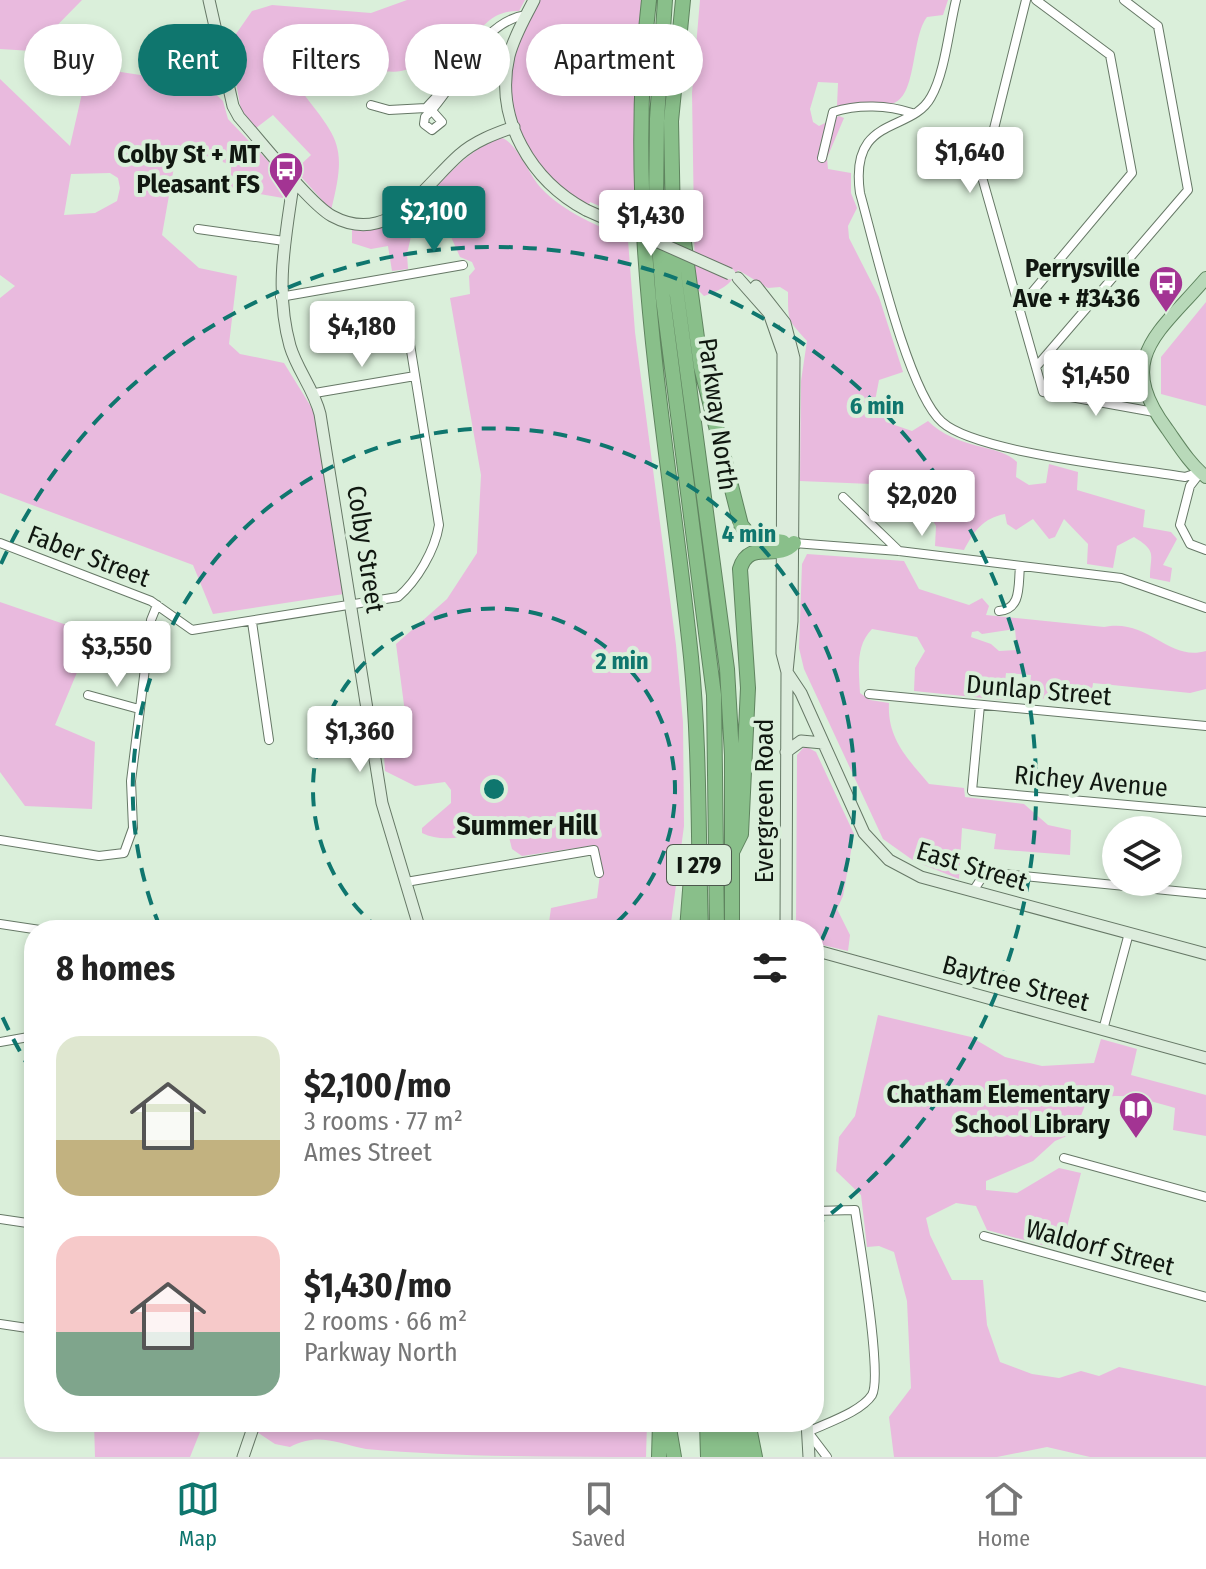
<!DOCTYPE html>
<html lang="en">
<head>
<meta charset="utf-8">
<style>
  :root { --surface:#fff; --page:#f6f6f6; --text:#222; --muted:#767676; --line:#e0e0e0; --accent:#0f766e }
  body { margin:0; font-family:"Fira Sans Condensed",sans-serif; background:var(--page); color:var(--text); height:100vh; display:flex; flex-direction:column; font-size:30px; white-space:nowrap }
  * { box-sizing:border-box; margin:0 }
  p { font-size:26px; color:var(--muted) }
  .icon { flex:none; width:44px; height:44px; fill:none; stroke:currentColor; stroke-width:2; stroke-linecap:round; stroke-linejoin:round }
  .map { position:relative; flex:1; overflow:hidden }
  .panel { position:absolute; left:24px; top:920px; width:800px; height:512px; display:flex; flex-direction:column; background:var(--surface); border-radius:32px; box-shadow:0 4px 12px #0003 }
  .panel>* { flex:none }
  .top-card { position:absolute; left:24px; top:24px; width:800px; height:72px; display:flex; gap:16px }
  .fabs { position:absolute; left:1102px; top:816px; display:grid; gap:16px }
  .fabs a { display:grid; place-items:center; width:80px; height:80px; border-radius:50%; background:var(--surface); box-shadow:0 4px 12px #0003; font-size:40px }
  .price { position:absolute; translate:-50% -68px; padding:0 18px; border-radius:8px; background:#fff; color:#222; font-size:26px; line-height:52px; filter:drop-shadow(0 2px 4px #0008) }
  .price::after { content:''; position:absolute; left:50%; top:48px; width:24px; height:18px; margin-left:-12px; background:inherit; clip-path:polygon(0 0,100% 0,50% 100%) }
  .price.current { background:var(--accent); color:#fff }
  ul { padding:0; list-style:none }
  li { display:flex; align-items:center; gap:24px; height:200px; padding:0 32px }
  li span { display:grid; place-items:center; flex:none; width:224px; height:160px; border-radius:24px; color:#555 }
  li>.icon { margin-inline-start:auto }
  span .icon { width:96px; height:96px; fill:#fffc; stroke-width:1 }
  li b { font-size:34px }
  h2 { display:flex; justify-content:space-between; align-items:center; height:96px; padding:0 32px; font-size:34px }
  .tag { padding:0 28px; border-radius:36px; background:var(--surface); box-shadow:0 4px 12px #0003; font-size:28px; line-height:72px }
  .tag.current { background:var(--accent); color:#fff }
  .dock { display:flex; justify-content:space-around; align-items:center; height:112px; border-top:2px solid var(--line); background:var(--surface); font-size:22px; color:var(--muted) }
  .dock a { display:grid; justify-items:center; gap:4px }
  .dock .current { color:var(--accent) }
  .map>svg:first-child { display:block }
</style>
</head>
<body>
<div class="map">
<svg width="1206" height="1457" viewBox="0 0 1206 1457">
  <rect width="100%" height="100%" fill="#daefda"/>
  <path fill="#e9bade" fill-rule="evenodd" d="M0 0H82L32 51 0 49Z
    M407 0H525L519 11C488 10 482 32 459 49 443 60 420 67 401 71 366 78 304 27 299 88 338 139 348 144 331 210L295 170 311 155 273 115 256 128 241 110 229 44 252 11 272 5 371 13Z
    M534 0H649L643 224 590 202 586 210 542 178 508 105 516 34Z
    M700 0H948L943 15 927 17C911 38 917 94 894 103 878 110 854 102 837 106L838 83 818 82 810 109 813 122 819 126 839 116 844 118 827 158 828 169 851 173V193L857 208 848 226 849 238 879 297 903 372 879 380 875 401 886 422 912 431 928 421C957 450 1000 444 1017 462L1016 477 1029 485 1046 483 1049 464 1078 472 1077 490 1145 510 1143 527 1171 532 1177 539 1163 565 1172 568 1170 582 1150 578C1150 554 1158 552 1134 537L1117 546 1113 568 1087 564 1088 544 1064 519 1055 537 1049 539 1033 519 1016 530 1007 524 1005 514C983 518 974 531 964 550L935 546 936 526 931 517 911 514 895 495 871 484 800 481 801 381 807 341C788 319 788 324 788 292L780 287 768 288 738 270C730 286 721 290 704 296L695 287 692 93Z
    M88 67 206 85 223 101 228 119 285 179 283 198 231 189V165L195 152 177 150 162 235 199 268 237 276 229 344 240 354 284 363 313 410 344 594 213 614 193 565 0 493V298L15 286 0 275V79L70 146ZM110 173 118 178 120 188 117 201 95 213 64 215 71 174Z
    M502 138C517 143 529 175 541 188 564 213 598 225 628 240L635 332 676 645 683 722 684 826 670 930H548L551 908 597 898 600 874 596 850 590 846 522 856 512 849 506 825C479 832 448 846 422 833V828L451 803V790L445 782 415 786 385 771 383 741 406 720 396 644 447 599 477 553 481 475 450 298 470 294 469 276 475 269 472 262 460 257 447 228 412 232 407 254 408 269 392 271 388 246 371 249 352 243V227C419 240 442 155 502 138Z
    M1206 302V406L1161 394V357Z
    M807 554 904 561 919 589 969 605 982 598 989 606 986 615 1104 627C1149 618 1168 662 1206 651V689L1190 693 1093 683 1092 691H1080L1079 702 1029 697 1031 675 1006 673 1003 700 914 691 915 668 925 651 917 637 872 629C855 646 859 671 860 693L870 700 889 703C887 738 907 758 929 784L964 788 965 797 1024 804 1048 825 1071 830 1070 855 994 849 996 834 962 828 959 879 914 861 883 839 804 669 799 648 802 564ZM1015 629 1017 650 999 651 991 644 971 637 972 632 978 631 982 634Z
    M0 602 93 634 55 725 95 742 92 809 25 806 0 772Z
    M805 746 816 752 854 834 843 896 837 909 850 935 848 951 814 943V930H796L797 755Z
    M878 1015 971 1037 1005 1057 1042 1066 1094 1063 1101 1039 1137 1049 1131 1075 1206 1095V1136L1173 1130 1175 1108C1143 1099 1118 1089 1086 1103L1074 1133 1055 1141 1033 1161 986 1181V1190L1017 1193 1059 1168 1081 1173 1061 1250 987 1230 976 1206 956 1203 926 1218 930 1235 952 1280H983L987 1325 1000 1362 1032 1374 1059 1378 1081 1371 1099 1376 1119 1367 1206 1386V1457H1090L1047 1447 997 1457H894L889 1417 911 1388 907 1301 894 1252 879 1246 867 1247 861 1195 836 1171 839 1137 855 1116Z
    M94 1422H204L190 1457H95Z
    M259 1422H647L646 1457C554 1457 456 1457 366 1449 336 1443 318 1432 290 1447L275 1444 257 1432Z"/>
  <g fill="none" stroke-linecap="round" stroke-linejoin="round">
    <g stroke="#667866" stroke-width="10">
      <path id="street" d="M956 0C949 28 945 73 931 97 911 134 849 114 860 193 874 243 908 393 942 422 976 453 1132 468 1185 477L1200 472
        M1026 0 982 177 1043 392 1154 412
        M371 105 389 110 426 108 438 95
        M434 113 442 122 432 130 424 124 425 117C456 89 478 22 526 15
        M822 158 833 112C858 104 888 105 912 113
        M198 229 284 241
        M280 297 463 265
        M1019 308 1132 173 1110 55 1036 0
        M1036 367 1188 190 1158 26 1124 0
        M315 393 415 376
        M1200 473 1190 486 1180 525 1190 544 1206 550
        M843 497 899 551
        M0 543 151 601 192 630 398 597C417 581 435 550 439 525L409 338
        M794 543 899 551 1121 578 1206 608
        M999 611C1022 609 1018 585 1020 567
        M252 622 269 740
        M869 694 1206 726
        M88 695 139 709
        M980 705 972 791 1206 812
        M0 840 99 856 124 853 133 828 131 781 151 620 157 605
        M406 882 594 850 599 873
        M973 891 981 879 994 873 1206 894
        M0 924 40 930
        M814 1015 815 950
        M1103 1030 1129 933
        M0 1042 34 1036
        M32 1127H34
        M1064 1158 1206 1197
        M814 1211 855 1210C859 1239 883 1376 872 1395 861 1412 826 1423 808 1432L827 1457
        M0 1219 34 1224
        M984 1236 1206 1297
        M0 1324 34 1329"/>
    </g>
    <g stroke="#667866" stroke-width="13">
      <path id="secondary" d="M209 0 233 106 239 117C259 139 310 204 332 216 389 247 422 188 459 155 475 141 494 134 514 127
        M534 0C525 18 514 36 509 56 494 120 532 181 586 210
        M294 178C286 236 274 288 290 346 297 370 314 389 320 414L382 803 420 930
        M738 278 769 313 783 353 782 653 787 672 801 693 864 833 889 860 921 877 1206 954
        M756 286 785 323 794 358 792 621 787 672 786 930
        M786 752 801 741 823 743
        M814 950 1206 1058
        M807 1422 809 1457
        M243 1457 255 1422"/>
    </g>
    <g stroke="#5f845f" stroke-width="14">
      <path id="primary" d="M1206 278C1159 333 1114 358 1167 429 1179 446 1190 464 1206 477"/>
    </g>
    <g stroke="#5f845f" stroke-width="16">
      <path id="highway" d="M649 0C623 221 668 438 691 657 700 747 698 840 701 930
        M665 0 657 119 656 203 663 298 714 695 717 930
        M683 0 671 121 674 273 727 669 732 755V930
        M677 223 683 235 701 367 741 525 751 537 783 542
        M733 850 741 834 748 688 740 569C749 538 778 562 794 543
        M687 930 691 877
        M668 1422 674 1457
        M707 1422 708 1457
        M727 1422 733 1457
        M748 1422 755 1457
        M721 1426 722 1457
        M740 1426 744 1457
        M659 1457 660 1422"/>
    </g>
    <use href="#street" stroke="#fff" stroke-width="8"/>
    <use href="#secondary" stroke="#dcecdc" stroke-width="11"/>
    <use href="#primary" stroke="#b8d9b9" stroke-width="12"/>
    <use href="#highway" stroke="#89bf8a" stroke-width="14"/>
    <g stroke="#667866" stroke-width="13" stroke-linecap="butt">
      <path id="secondary-bridge" d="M586 210 730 274"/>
    </g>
    <use href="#secondary-bridge" stroke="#dcecdc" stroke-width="11"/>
  </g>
  <g fill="none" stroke="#0f766e" stroke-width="4" stroke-dasharray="14 10">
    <path d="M380 930A181 181 0 1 1 608 930"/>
    <path d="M160 927A361 361 0 1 1 814 956"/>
    <path d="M32 1072A542 542 0 0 1 1 1014M1 564A542 542 0 1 1 816 1225"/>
  </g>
  <defs>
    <g id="bus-pin" transform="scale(1.8)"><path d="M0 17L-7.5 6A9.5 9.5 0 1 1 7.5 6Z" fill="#a33493" stroke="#daefda"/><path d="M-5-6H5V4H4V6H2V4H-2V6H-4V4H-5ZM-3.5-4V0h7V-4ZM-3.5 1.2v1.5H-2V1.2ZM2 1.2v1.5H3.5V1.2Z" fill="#fff"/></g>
    <g id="library-pin" transform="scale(1.8)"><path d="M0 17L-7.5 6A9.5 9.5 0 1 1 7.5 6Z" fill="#a33493" stroke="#daefda"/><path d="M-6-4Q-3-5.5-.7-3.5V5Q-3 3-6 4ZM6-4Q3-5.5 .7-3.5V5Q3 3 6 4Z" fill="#fff"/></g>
  </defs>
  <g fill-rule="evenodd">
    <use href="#bus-pin" x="286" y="169"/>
    <use href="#bus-pin" x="1166" y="283"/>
    <use href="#library-pin" x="1136" y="1109"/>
  </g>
  <g text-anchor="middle" stroke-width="8" stroke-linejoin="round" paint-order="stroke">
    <rect fill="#daefda" stroke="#4d584d" stroke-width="2" x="667" y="845" width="64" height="40" rx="6"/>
    <g font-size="24" font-weight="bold" fill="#101710">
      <text x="699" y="873">I 279</text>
    </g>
    <g font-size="26" font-weight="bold" fill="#101710" stroke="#daefda" text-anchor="end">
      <text x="260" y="163">Colby St + MT<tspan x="260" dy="30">Pleasant FS</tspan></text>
      <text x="1140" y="277">Perrysville<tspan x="1140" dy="30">Ave + #3436</tspan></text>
      <text x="1110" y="1103">Chatham Elementary<tspan x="1110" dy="30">School Library</tspan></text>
    </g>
    <g font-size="26" fill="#101710" stroke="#daefda">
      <text transform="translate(718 414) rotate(82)" y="9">Parkway North</text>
      <text transform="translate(366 549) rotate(81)" y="9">Colby Street</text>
      <text transform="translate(89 556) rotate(21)" y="9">Faber Street</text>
      <text transform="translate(1039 690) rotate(5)" y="9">Dunlap Street</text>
      <text transform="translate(1091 781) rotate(5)" y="9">Richey Avenue</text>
      <text transform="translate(764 801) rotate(-90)" y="9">Evergreen Road</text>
      <text transform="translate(972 866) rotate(17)" y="9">East Street</text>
      <text transform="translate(1016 983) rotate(15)" y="9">Baytree Street</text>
      <text transform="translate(1100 1247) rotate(15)" y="9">Waldorf Street</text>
    </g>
    <g font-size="28" font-weight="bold" fill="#101710" stroke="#daefda">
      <text x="527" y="835">Summer Hill</text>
    </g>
  </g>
  <circle cx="494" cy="789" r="12" fill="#0f766e" stroke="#daefda" stroke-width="4"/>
  <g font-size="24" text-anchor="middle" font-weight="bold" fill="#0f766e" stroke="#daefda" stroke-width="8" stroke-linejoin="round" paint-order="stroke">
    <text x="877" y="414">6 min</text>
    <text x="749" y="542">4 min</text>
    <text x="622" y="669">2 min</text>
  </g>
</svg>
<div class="fabs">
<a><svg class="icon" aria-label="layers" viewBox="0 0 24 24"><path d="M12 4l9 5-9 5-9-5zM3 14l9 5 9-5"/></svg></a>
</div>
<b class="price" style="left:970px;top:195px">$1,640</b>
<b class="price current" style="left:434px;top:254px">$2,100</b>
<b class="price" style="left:651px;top:258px">$1,430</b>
<b class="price" style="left:362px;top:369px">$4,180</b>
<b class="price" style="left:1096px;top:418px">$1,450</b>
<b class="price" style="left:922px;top:538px">$2,020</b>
<b class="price" style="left:117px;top:689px">$3,550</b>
<b class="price" style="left:360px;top:774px">$1,360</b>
<div class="top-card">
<a class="tag">Buy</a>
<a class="tag current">Rent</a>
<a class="tag">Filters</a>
<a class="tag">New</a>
<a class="tag">Apartment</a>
</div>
<section class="panel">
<h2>8 homes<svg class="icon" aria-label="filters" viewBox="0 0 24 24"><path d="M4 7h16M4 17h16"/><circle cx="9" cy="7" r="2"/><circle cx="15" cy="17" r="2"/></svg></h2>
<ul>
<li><span style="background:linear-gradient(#dfe7d0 65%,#c2b280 0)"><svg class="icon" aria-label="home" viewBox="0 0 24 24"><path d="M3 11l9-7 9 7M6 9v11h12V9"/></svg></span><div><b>$2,100/mo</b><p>3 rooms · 77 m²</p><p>Ames Street</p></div></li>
<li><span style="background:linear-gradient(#f6c9c9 60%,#7fa58c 0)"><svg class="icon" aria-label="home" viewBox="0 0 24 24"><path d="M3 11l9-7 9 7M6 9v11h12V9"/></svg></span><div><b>$1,430/mo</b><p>2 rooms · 66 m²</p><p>Parkway North</p></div></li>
</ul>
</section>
</div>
<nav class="dock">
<a class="current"><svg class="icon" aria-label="map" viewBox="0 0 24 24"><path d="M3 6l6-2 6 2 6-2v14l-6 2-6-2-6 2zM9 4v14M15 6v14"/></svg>Map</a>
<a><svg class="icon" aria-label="saved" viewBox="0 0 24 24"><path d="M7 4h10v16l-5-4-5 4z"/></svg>Saved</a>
<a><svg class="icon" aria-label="home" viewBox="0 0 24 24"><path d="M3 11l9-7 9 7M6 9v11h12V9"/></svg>Home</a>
</nav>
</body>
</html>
